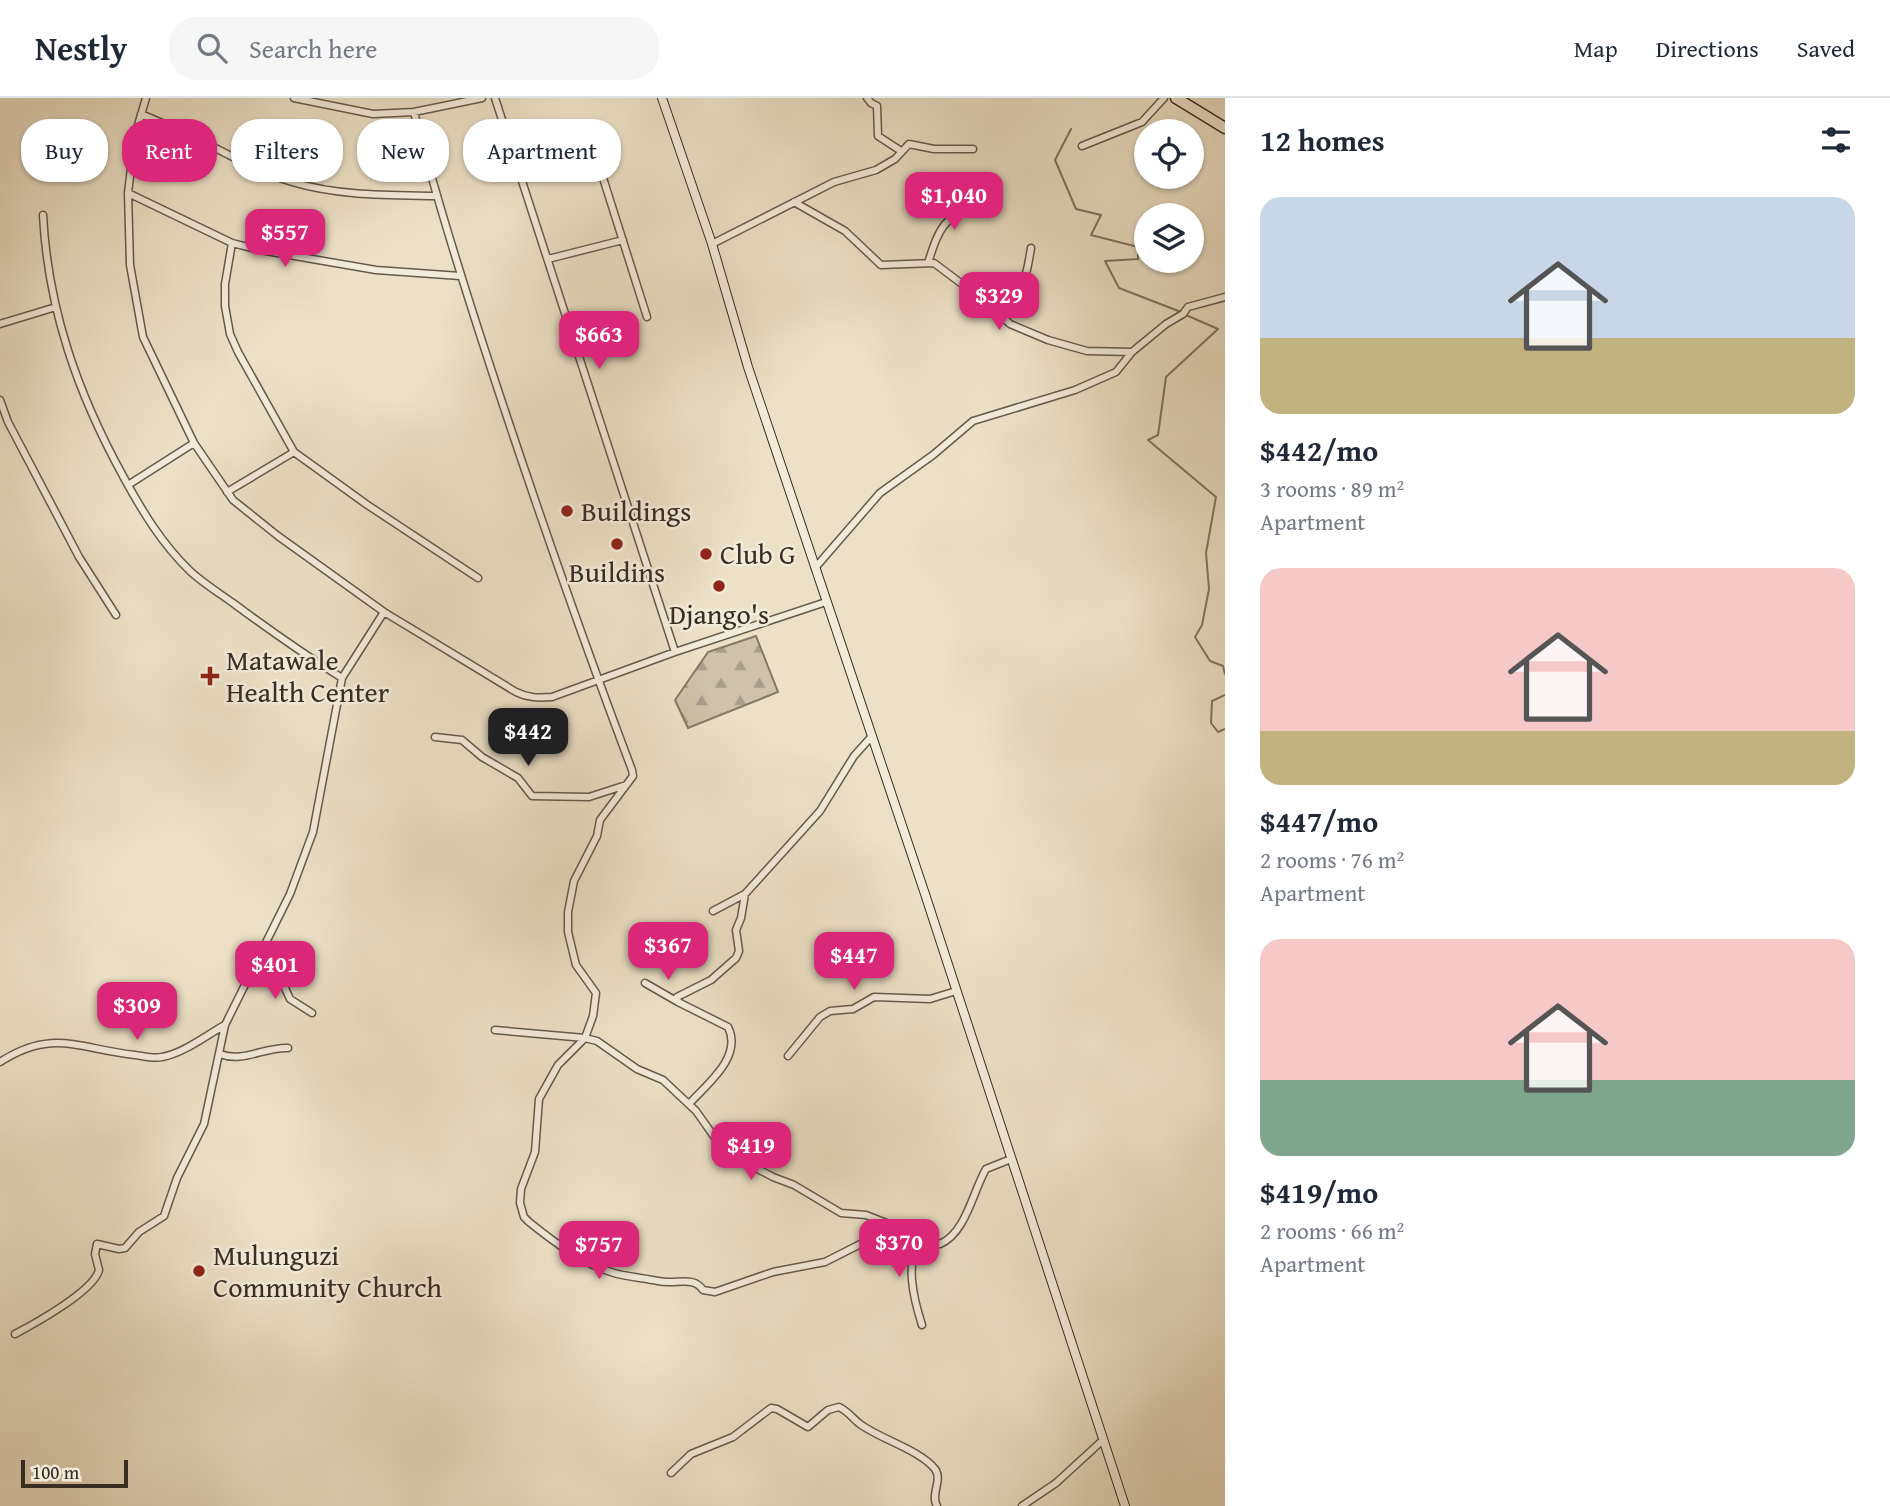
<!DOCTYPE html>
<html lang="en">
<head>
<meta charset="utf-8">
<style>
  :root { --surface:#fff; --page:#f6f6f7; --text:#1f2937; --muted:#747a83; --line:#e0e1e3; --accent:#db2777 }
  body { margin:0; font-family:"Gentium Book Plus",serif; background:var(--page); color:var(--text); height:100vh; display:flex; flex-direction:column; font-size:26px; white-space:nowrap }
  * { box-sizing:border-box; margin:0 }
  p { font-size:23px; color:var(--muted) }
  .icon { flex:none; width:38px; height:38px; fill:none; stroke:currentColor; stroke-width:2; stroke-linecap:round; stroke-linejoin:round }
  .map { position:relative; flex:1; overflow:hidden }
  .side { display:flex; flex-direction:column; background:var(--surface); width:665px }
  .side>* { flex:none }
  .top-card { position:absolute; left:21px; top:21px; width:665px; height:63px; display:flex; gap:14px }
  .fabs { position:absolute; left:1134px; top:21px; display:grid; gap:14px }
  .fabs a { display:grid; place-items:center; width:70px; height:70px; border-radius:50%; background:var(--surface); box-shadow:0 2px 5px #0004; font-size:35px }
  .scale { position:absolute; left:21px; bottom:18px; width:107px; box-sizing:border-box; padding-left:7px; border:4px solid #392d22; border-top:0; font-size:19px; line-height:24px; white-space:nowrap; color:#392d22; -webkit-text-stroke:5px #f3ebda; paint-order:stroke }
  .price { position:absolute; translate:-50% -60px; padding:0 16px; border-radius:14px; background:var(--accent); color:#fff; font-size:23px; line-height:46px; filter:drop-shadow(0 2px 4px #0008) }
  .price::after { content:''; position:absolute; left:50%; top:42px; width:21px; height:16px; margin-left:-10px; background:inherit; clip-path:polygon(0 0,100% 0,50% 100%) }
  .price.current { background:#222; color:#fff }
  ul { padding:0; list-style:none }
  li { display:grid; align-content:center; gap:14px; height:371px; padding:0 35px }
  li span { display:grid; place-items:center; height:217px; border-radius:21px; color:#555 }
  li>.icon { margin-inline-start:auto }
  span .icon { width:126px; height:126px; fill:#fffc; stroke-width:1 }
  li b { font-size:30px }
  h2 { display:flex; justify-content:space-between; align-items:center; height:84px; padding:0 35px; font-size:30px }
  .tag { padding:0 24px; border-radius:28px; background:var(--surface); box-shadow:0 2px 5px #0004; font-size:24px; line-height:63px }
  .tag.current { background:var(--accent); color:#fff }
  header { display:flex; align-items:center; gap:42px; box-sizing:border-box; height:98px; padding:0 35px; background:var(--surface); border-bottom:2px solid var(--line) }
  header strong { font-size:33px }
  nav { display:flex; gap:38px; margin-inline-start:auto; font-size:24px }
  .search { width:490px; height:63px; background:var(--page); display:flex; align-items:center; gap:18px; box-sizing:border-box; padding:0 24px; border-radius:28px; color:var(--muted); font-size:26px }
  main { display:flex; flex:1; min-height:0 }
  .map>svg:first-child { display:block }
</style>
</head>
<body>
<header>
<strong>Nestly</strong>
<div class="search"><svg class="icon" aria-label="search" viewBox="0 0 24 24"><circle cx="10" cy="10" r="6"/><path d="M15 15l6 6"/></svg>Search here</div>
<nav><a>Map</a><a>Directions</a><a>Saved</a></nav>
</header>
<main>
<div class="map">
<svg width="1225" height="1408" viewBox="0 0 1225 1408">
  <defs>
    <pattern id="forest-firs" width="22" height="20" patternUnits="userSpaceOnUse" patternTransform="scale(1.75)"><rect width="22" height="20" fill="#cec2aa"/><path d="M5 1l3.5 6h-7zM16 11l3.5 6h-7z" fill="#a89e8a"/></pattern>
  </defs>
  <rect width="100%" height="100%" fill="#ece0c6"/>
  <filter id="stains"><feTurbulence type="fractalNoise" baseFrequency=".00286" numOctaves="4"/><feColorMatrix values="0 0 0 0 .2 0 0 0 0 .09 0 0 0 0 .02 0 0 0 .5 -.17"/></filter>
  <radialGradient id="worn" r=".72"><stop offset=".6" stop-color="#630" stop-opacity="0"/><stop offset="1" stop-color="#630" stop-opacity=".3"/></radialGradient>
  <path fill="url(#forest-firs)" stroke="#847866" stroke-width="2" d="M756 538 778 594 688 630 675 602 708 554Z"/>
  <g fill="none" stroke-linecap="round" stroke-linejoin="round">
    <path stroke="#807463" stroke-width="2" d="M1071 31 1055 62 1076 111 1101 117 1091 137 1138 149V161L1105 163 1119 190 1181 214
      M1186 217 1218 231 1166 279 1158 337 1148 342 1216 399 1206 455 1209 491 1202 527 1195 539 1210 563 1223 568 1225 576
      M1225 597 1212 603 1211 625 1218 634 1225 631"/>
    <g stroke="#665a4b" stroke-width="9">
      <path id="street" d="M146 0 135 37 128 95 130 167 143 239 194 345 233 402 278 438 384 514 516 594C528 600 538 600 552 599L675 554 826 504
        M294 0 373 16 414 14 482 0
        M495 0 675 554
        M867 0 871 5 877 8 878 38 901 53
        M414 14C440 115 472 214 505 313 545 433 587 553 632 672L633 678 600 722 597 738 574 783 568 814V834L576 867 596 895 593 918 585 940 597 943 637 971 663 982 696 1013 720 1047 752 1068 773 1079 794 1087 841 1115 866 1117 940 1146C966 1135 973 1093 986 1071L1011 1061
        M141 16C157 23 174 30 190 37 224 54 256 73 292 84 339 98 388 97 436 98
        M1082 48 1142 24 1164 0
        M597 61 647 219
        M128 95 232 145 260 152 376 172 460 178
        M794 104 845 133 881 167 934 165 990 207 1010 226 1048 242 1087 253 1132 254 1166 226 1183 216 1188 209 1225 199
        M43 117C48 212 78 296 123 378 142 413 162 446 190 473 203 485 219 495 233 505 268 531 305 557 342 580L384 514
        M232 145 225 186V208L230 236 238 254 294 354 366 406 478 480
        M712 146 834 84 876 72 895 61 909 46 934 51H973
        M548 161 623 142
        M928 165C940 127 943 123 977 102
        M990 207C1024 190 1025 187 1031 150
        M0 226 56 209
        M0 302 8 324 79 459 116 517
        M128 387 194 345
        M227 394 294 354
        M815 470 880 395 933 357 973 323 1075 292 1116 274 1132 254
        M435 639 462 642 482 659 518 680 532 698 589 699 626 687
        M713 813 745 796 820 713 854 658 872 638
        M258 861 278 875 290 901 312 915
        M645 885 678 904
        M495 932 585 940
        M585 940 558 967 539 1001 535 1054 521 1091 520 1105 524 1119 529 1124C554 1144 583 1166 614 1175 628 1179 644 1180 658 1183 676 1187 693 1177 703 1192L715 1194 773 1174 825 1164 894 1129
        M220 956C243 965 264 949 288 950
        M788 958 820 919 830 913 853 911 874 899 930 901 956 893
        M0 964C53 930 79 951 135 957 143 958 154 961 162 959 184 955 205 938 225 927
        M689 1006C707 986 743 959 728 929L678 904 677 899 711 882 736 860 739 853 736 832 741 820 745 796
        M920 1139C905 1165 913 1199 922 1227
        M15 1236C34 1226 94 1193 99 1172L95 1156 97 1146 119 1151 125 1150 139 1134 164 1118 177 1080 204 1026 225 927 290 796 313 734 342 580
        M671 1375 691 1356 733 1339 771 1310 777 1311 808 1329 828 1312 839 1309C848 1313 853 1321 860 1326 880 1341 920 1352 935 1371 943 1382 930 1397 937 1408
        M1022 1408 1056 1385 1103 1342"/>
    </g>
    <g stroke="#392d22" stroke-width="10">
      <path id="secondary" d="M662 0 712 146 748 269 925 796 1125 1408"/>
    </g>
    <g stroke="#392d22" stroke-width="13">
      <path id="highway" d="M1176 0 1225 30"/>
    </g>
    <use href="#street" stroke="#f3ebda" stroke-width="6"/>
    <use href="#secondary" stroke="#f3ebda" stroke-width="8"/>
    <use href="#highway" stroke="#ece0c6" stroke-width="10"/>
  </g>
  <g fill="#8f2418" stroke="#f3ebda" stroke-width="2.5">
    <circle cx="567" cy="413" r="7"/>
    <circle cx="617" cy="446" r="7"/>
    <circle cx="706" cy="456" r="7"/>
    <circle cx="719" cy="488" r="7"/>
    <path d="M206.5 567.5h7v7h7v7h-7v7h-7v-7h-7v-7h7z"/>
    <circle cx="199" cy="1173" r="7"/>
  </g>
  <g text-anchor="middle" stroke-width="5" stroke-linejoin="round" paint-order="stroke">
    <g font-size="28" fill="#392d22" stroke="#f3ebda" text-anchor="start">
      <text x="581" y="423">Buildings</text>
      <text x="720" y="466">Club G</text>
      <text x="617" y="484" text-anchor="middle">Buildins</text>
      <text x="719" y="526" text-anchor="middle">Django's</text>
      <text x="226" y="572">Matawale<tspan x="226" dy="32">Health Center</tspan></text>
      <text x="213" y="1167">Mulunguzi<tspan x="213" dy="32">Community Church</tspan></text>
    </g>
  </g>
  <rect width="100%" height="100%" filter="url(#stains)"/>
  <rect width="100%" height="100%" fill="url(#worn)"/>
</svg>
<div class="fabs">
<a><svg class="icon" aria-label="locate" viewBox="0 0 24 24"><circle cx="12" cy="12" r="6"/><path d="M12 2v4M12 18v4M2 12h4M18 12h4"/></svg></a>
<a><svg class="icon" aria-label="layers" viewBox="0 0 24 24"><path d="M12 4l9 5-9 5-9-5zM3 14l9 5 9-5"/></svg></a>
</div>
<div class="scale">100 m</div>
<b class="price" style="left:954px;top:134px">$1,040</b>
<b class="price" style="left:285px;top:171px">$557</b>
<b class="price" style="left:999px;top:234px">$329</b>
<b class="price" style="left:599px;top:273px">$663</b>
<b class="price current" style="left:528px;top:670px">$442</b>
<b class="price" style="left:668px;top:884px">$367</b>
<b class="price" style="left:854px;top:894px">$447</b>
<b class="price" style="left:275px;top:903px">$401</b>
<b class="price" style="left:137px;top:944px">$309</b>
<b class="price" style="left:751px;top:1084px">$419</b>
<b class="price" style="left:899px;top:1181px">$370</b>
<b class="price" style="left:599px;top:1183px">$757</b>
<div class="top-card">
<a class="tag">Buy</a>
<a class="tag current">Rent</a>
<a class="tag">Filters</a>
<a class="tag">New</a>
<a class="tag">Apartment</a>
</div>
</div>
<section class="side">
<h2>12 homes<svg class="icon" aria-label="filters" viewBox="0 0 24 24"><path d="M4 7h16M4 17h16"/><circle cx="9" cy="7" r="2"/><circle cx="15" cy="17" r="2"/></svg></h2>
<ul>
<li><span style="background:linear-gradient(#c9d6e8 65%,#c2b280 0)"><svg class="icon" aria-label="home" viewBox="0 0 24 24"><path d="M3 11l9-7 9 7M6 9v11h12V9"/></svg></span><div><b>$442/mo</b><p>3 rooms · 89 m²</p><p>Apartment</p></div></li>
<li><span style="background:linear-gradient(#f6c9c9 75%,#c2b280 0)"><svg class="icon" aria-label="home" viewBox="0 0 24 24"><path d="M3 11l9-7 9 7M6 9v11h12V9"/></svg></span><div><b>$447/mo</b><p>2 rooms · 76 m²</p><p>Apartment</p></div></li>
<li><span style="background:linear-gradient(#f6c9c9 65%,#7fa58c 0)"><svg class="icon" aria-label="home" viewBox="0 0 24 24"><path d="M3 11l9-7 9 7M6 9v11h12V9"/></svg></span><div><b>$419/mo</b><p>2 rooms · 66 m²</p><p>Apartment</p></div></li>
</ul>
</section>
</main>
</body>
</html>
